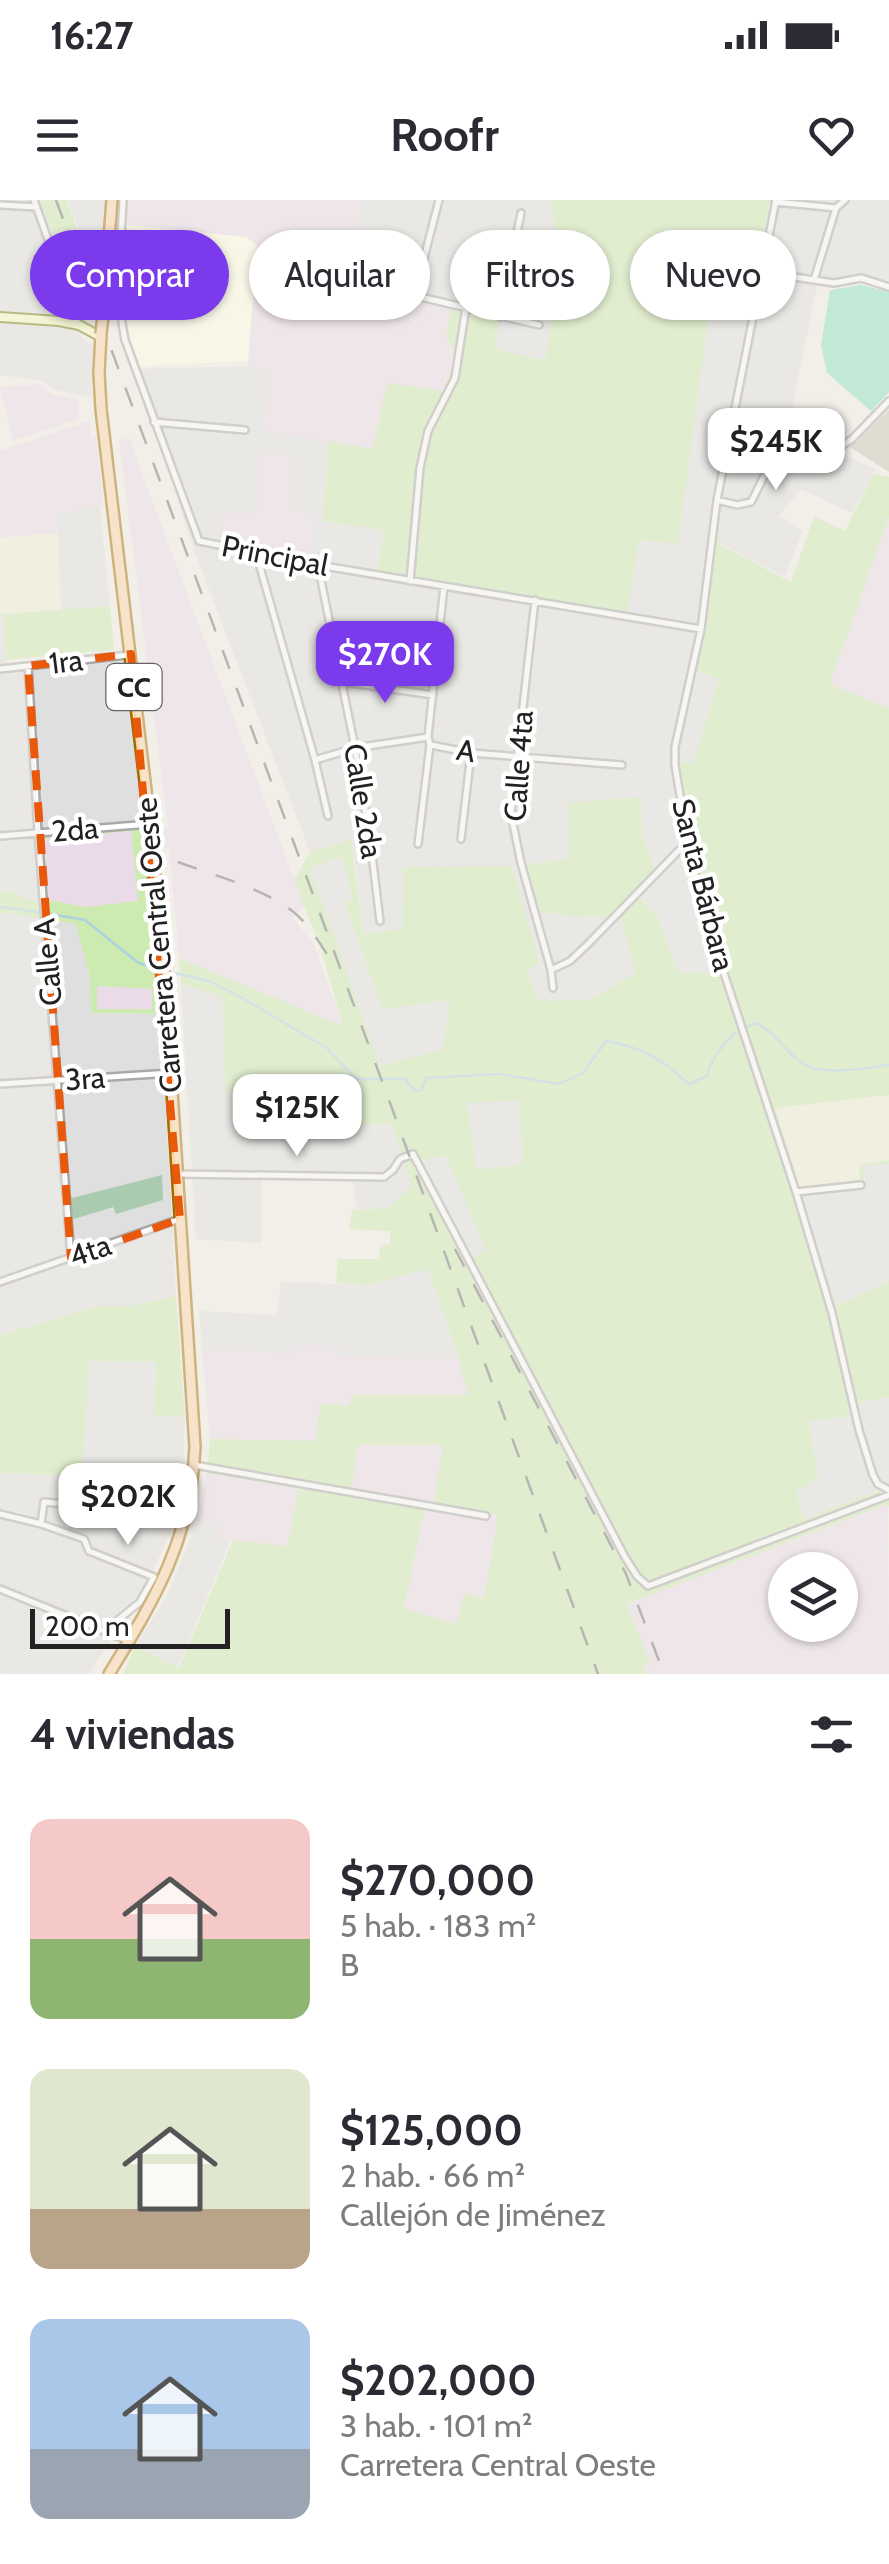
<!DOCTYPE html>
<html lang="es">
<head>
<meta charset="utf-8">
<style>
  :root { --surface:#fff; --page:#f7f7f7; --text:#2b2b33; --muted:#7c7c81; --accent:#7c3aed }
  body { margin:0; font-family:Cabin,sans-serif; background:var(--page); color:var(--text); height:100vh; display:flex; flex-direction:column; font-size:38px; white-space:nowrap }
  * { box-sizing:border-box; margin:0 }
  p { font-size:32px; color:var(--muted) }
  .icon { flex:none; width:55px; height:55px; fill:none; stroke:currentColor; stroke-width:2; stroke-linecap:round; stroke-linejoin:round }
  .map { position:relative; height:1474px; overflow:hidden }
  .panel { display:flex; flex-direction:column; background:var(--surface); flex:1 }
  .panel>* { flex:none }
  .top-card { position:absolute; left:30px; top:30px; width:830px; height:90px; display:flex; gap:20px }
  .fabs { position:absolute; left:768px; top:1352px; display:grid; gap:20px }
  .fabs a { display:grid; place-items:center; width:90px; height:90px; border-radius:50%; background:var(--surface); box-shadow:0 2px 8px #0004; font-size:50px }
  .scale { position:absolute; left:30px; bottom:25px; width:200px; box-sizing:border-box; padding-left:10px; border:5px solid #222; border-top:0; font-size:28px; line-height:35px; white-space:nowrap; color:#222; -webkit-text-stroke:8px #fff; paint-order:stroke }
  .price { position:absolute; translate:-50% -85px; padding:0 22px; border-radius:20px; background:#fff; color:#222; font-size:32px; line-height:65px; filter:drop-shadow(0 2px 5px #0008) }
  .price::after { content:''; position:absolute; left:50%; top:60px; width:30px; height:22px; margin-left:-15px; background:inherit; clip-path:polygon(0 0,100% 0,50% 100%) }
  .price.selected { background:var(--accent); color:#fff }
  ul { padding:0; list-style:none }
  li { display:flex; align-items:center; gap:30px; height:250px; padding:0 30px }
  li span { display:grid; place-items:center; flex:none; width:280px; height:200px; border-radius:20px; color:#555 }
  li>.icon { margin-inline-start:auto }
  span .icon { width:120px; height:120px; fill:#fffc; stroke-width:1 }
  li b { font-size:42px }
  h2 { display:flex; justify-content:space-between; align-items:center; height:120px; padding:0 30px; font-size:42px }
  .pill { padding:0 35px; border-radius:45px; background:var(--surface); box-shadow:0 2px 8px #0004; font-size:35px; line-height:90px }
  .pill.selected { background:var(--accent); color:#fff }
  .status { display:flex; justify-content:space-between; align-items:center; height:70px; padding:0 50px; background:var(--surface); direction:ltr }
  .status svg { height:28px; fill:currentColor }
  header { display:flex; justify-content:space-between; align-items:center; height:130px; padding:0 30px; background:var(--surface); font-size:45px; font-weight:800 }
  .map>svg:first-child { display:block }
</style>
</head>
<body>
<div class="status"><b>16:27</b><svg viewBox="0 0 49 12"><path d="M0 12V9h3v3zM5 12V6h3v6zM10 12V3h3v9zM15 12V0h3v12zM26 1h20v11H26zM47 4h2v5h-2z"/></svg></div>
<header><svg class="icon" aria-label="menu" viewBox="0 0 24 24"><path d="M4 6h16M4 12h16M4 18h16"/></svg>Roofr<svg class="icon" aria-label="heart" viewBox="0 0 24 24"><path d="M12 20l-8-8c-3-5 5-10 8-4 3-6 11-1 8 4z"/></svg></header>
<div class="map">
<svg width="889" height="1474" viewBox="0 0 889 1474">
  <rect width="100%" height="100%" fill="#f2efe9"/>
  <path fill="#e0dfdf" d="M0 0H40L85 121 82 138 93 146 91 197 55 190 43 181 0 175Z
    M68 0H107L102 45 83 41Z
    M362 0H551L560 66 545 160 493 149 500 117 357 85 346 70Z
    M778 0H889V87L861 80 837 85H817L788 228 875 269 852 313 801 289 779 316 803 330 785 377 719 343 718 316 719 478 693 565 679 561 694 657 724 771 678 773 657 714 634 692 656 670 642 635 643 620 578 717 619 711 636 773 589 800 538 801 527 771 402 729 364 734 352 641 310 652 193 348 153 222 139 169 247 166 273 172 262 229 329 241 322 320 384 330 377 373 639 340 677 344 709 114 740 71H756L712 306 719 307Z
    M100 307 110 406 61 410 56 312Z
    M3 412 7 472 128 461 144 623 36 632 40 705 11 692 0 691V413Z
    M340 657 346 670 352 699 345 703 382 809 450 799 444 849 380 867 309 668Z
    M0 712 77 724 90 777 91 813 161 814 176 1096 132 1106H99L0 1135Z
    M181 784 222 795 280 890 281 931 391 923 412 986 388 1008 357 1009 353 981 262 980V1043L196 1039Z
    M519 900 523 965 477 970 467 902Z
    M446 956 487 1051 469 1058 417 962Z
    M865 964H889V1081L836 1106 799 994 864 987Z
    M428 1068 459 1159 337 1156 338 1148 292 1146 291 1154 202 1149 199 1111 277 1115 281 1082 368 1085Z
    M88 1161 156 1162 154 1215 185 1217 183 1278 171 1333 131 1415 114 1436 89 1474H3L0 1472V1273L82 1276Z
    M889 1197V1287L804 1319 796 1292 818 1278 809 1221 846 1217 847 1205Z
    M198 1320 219 1326 217 1335 231 1340 178 1467 135 1446 166 1398Z"/>
  <path fill="#ebdbe8" fill-rule="evenodd" d="M126 0H362L347 70 358 85 451 107 446 136 453 149 452 167 442 191 373 249 261 230 273 173 247 166 257 45 246 37 125 25Z
    M41 184 51 194 78 200 79 219 13 241 0 187Z
    M91 220 90 237H96L104 306 57 312 58 333 0 338V251Z
    M129 238 304 705 293 718 313 743 344 827 179 758 169 648 163 647 160 630 168 628 119 240Z
    M260 254 292 256V311L316 313 313 352 221 339 223 312 256 314Z
    M889 317V508L830 484Z
    M131 631 139 702 86 707 48 700 44 639Z
    M97 786 152 788 153 809H96Z
    M292 1145 338 1147V1156L459 1159 469 1196 353 1195 349 1206 317 1241 210 1239 202 1149 290 1154Z
    M358 1245H444L434 1303 352 1287Z
    M207 1273 298 1289 288 1347 231 1340 217 1335 219 1326 198 1320Z
    M888 1304 889 1474H646L644 1467 650 1464 626 1404ZM785 1370H840V1425H785Z
    M425 1306 498 1314 484 1398 457 1424 404 1409Z"/>
  <path fill="#ffffe5" d="M125 25 246 37 257 45 248 161 137 166 124 109Z"/>
  <path fill="#c7c7b4" d="M889 210V272L850 247Z"/>
  <path fill="#eef0d5" d="M58 333 61 410 0 413V338Z
    M889 895V960L859 965 860 980 800 988 775 908Z"/>
  <path fill="#cdebb0" fill-rule="evenodd" d="M40 0H67L94 78 85 121Z
    M551 0H770L756 71H740L709 114 678 344 639 340 627 414 377 374 384 330 322 321 329 241 373 249 387 183 442 191 452 167 453 149 446 136 451 107 500 117 494 149 545 160 560 66Z
    M873 274 889 277V317L830 484 889 508V895L775 908 800 988 860 980 859 965 889 960V964L865 965 864 987 800 994 836 1106 889 1081V1197L847 1205V1217L809 1221 818 1279 796 1292 804 1319 889 1287V1308L887 1304 627 1404 651 1464 644 1467 646 1474H123L135 1446 179 1468 233 1340 288 1346 298 1289 207 1273 210 1239 316 1241 320 1203 349 1206 352 1195H468L459 1159 428 1069 368 1085 336 1083 338 1059H379L380 1046 390 1043V1031L349 1029 352 1010 388 1008 412 986 391 923 281 931 280 891 226 893 222 796 181 784 179 758 343 826 319 743 294 680 310 652 351 640 364 734 402 729 403 667 512 666 539 762 527 771 538 801 589 800 636 773 619 712 610 720 599 715 578 717 541 712 525 665 569 658 568 603 641 597 642 635 656 671 634 693 657 714 678 773 724 771 694 657 679 560 693 564 719 479 692 468 719 308V344L791 382 814 316 845 331ZM340 657 346 670 352 699 345 703 382 809 450 800 443 849 380 866 310 668ZM519 900 523 964 477 970 467 903ZM446 956 486 1051 468 1058 418 961ZM358 1245H443L434 1303 352 1287ZM425 1307 498 1315 484 1398 465 1393 456 1424 404 1408Z
    M110 406 114 450 6 460 3 414Z
    M144 623 161 814 91 813 90 777 76 724 0 712V691L11 692 40 704 35 632ZM131 631 138 701 86 707 48 700 44 639ZM97 786 152 789V809H97Z
    M176 1096 185 1217 154 1215 156 1162 89 1161 82 1276 0 1273V1135L99 1106H132Z"/>
  <path fill="#aacbaf" d="M162 975 163 1000 116 1014 113 1007 71 1020 68 999Z"/>
  <path fill="#88e0be" d="M861 85 889 92V192L871 211 827 173 821 145 830 90Z"/>
  <g fill="none" stroke-linecap="round" stroke-linejoin="round">
    <path stroke="#aad3df" stroke-width="2.5" d="M0 707 39 712
      M50 714 85 720 137 762 161 771
      M169 772 209 781 244 799 327 848 356 879H405L414 891 421 890 426 878 499 874 559 884 583 873 606 841C644 848 660 858 689 884L707 876C712 857 721 847 735 833
      M748 827 756 823C776 832 785 852 803 864 824 876 866 868 889 865"/>
    <g stroke="#a9a9a9" stroke-width="10">
      <path id="street" d="M34 0 78 124
        M123 0C121 47 115 94 125 140L199 341 318 365 701 429
        M776 0 717 300 701 429 675 547V565L690 656 719 758 796 992 832 1113 859 1230 873 1275 878 1284 889 1290
        M775 2 836 8
        M0 5 37 7
        M761 72 834 83 861 78 889 87
        M814 80 836 8 845 0
        M361 83 539 125
        M417 94 416 89 439 0
        M500 117 521 13
        M154 222 245 230
        M717 300 737 305 751 302C763 281 774 246 797 236L836 250 852 239 889 201
        M256 353 315 560 328 616
        M318 365 355 548 371 646 380 721
        M410 381 420 268 428 231 455 178 466 107
        M535 400 511 614 521 663 551 770 553 788
        M28 466 38 633 71 1058
        M0 469 128 455
        M343 482 433 495
        M431 545 471 553 622 565
        M315 560 355 548 428 537
        M0 636 150 624
        M461 639 471 553
        M418 644 430 545 428 537 444 386
        M551 770 570 761 589 743 687 642
        M0 884 171 873
        M178 974 384 977 393 970 400 959 413 954 625 1357 637 1376 648 1386 889 1295
        M796 992 861 985
        M0 1082 180 1019
        M194 1265 486 1316
        M0 1314 41 1324 84 1339 89 1351 154 1377 140 1402 118 1420 110 1434
        M41 1324 44 1302 77 1305
        M0 1389 129 1441"/>
    </g>
    <g stroke="#707d05" stroke-width="12">
      <path id="secondary" d="M0 117 59 121 79 125 101 137"/>
    </g>
    <g stroke="#a06b00" stroke-width="14">
      <path id="primary" d="M103 115 112 0
        M101 134 99 173 101 209 150 624 165 782 195 1247C191 1339 156 1397 109 1474"/>
    </g>
    <use href="#street" stroke="#fff" stroke-width="5"/>
    <use href="#secondary" stroke="#f7fabf" stroke-width="8"/>
    <use href="#primary" stroke="#fcd6a4" stroke-width="9"/>
    <path stroke="#707070" stroke-width="2.5" stroke-dasharray="20 20" stroke-linecap="butt" d="M56 0 386 892 598 1474
      M178 662C213 675 261 688 291 710 306 721 317 739 327 754
      M455 1049 626 1374 664 1474"/>
    <g stroke="#a06b00" stroke-width="14" stroke-linecap="butt">
      <path id="primary-bridge" d="M101 134 103 115"/>
    </g>
    <use href="#primary-bridge" stroke="#fcd6a4" stroke-width="9"/>
  </g>
  <path d="M0 0H889V1474H0ZM131 454 180 1019 71 1058 28 466Z" fill="#f2efe9" fill-opacity=".55" fill-rule="evenodd"/>
  <path fill="none" stroke="#e8590c" stroke-width="8" stroke-dasharray="20 12" stroke-linejoin="round" d="M131 454 180 1019 71 1058 28 466Z"/>
  <g text-anchor="middle" stroke-width="9" stroke-linejoin="round" paint-order="stroke">
    <rect fill="#fff" stroke="#646464" stroke-width="2.5" x="106.5" y="464" width="55" height="46" rx="8"/>
    <g font-size="28" font-weight="bold" fill="#222">
      <text x="134" y="497">CC</text>
    </g>
    <g font-size="30" fill="#222" stroke="#fff">
      <text transform="translate(275 356) rotate(11)" y="10">Principal</text>
      <text transform="translate(66 462) rotate(-7)" y="10">1ra</text>
      <text transform="translate(466 551) rotate(9)" y="10">A</text>
      <text transform="translate(519 566) rotate(-86)" y="10">Calle 4ta</text>
      <text transform="translate(363 601) rotate(81)" y="10">Calle 2da</text>
      <text transform="translate(75 630) rotate(-5)" y="10">2da</text>
      <text transform="translate(703 685) rotate(76)" y="10">Santa Bárbara</text>
      <text transform="translate(159 745) rotate(-95)" y="10">Carretera Central Oeste</text>
      <text transform="translate(48 762) rotate(-95)" y="10">Calle A</text>
      <text transform="translate(85 879) rotate(-4)" y="10">3ra</text>
      <text transform="translate(90 1051) rotate(-19)" y="10">4ta</text>
    </g>
  </g>
</svg>
<div class="fabs">
<a><svg class="icon" aria-label="layers" viewBox="0 0 24 24"><path d="M12 4l9 5-9 5-9-5zM3 14l9 5 9-5"/></svg></a>
</div>
<div class="scale">200 m</div>
<b class="price" style="left:776px;top:293px">$245K</b>
<b class="price selected" style="left:385px;top:506px">$270K</b>
<b class="price" style="left:297px;top:959px">$125K</b>
<b class="price" style="left:128px;top:1348px">$202K</b>
<div class="top-card">
<a class="pill selected">Comprar</a>
<a class="pill">Alquilar</a>
<a class="pill">Filtros</a>
<a class="pill">Nuevo</a>
</div>
</div>
<section class="panel">
<h2>4 viviendas<svg class="icon" aria-label="filters" viewBox="0 0 24 24"><path d="M4 7h16M4 17h16"/><circle cx="9" cy="7" r="2"/><circle cx="15" cy="17" r="2"/></svg></h2>
<ul>
<li><span style="background:linear-gradient(#f6c9c9 60%,#8fb573 0)"><svg class="icon" aria-label="home" viewBox="0 0 24 24"><path d="M3 11l9-7 9 7M6 9v11h12V9"/></svg></span><div><b>$270,000</b><p>5 hab. · 183 m²</p><p>B</p></div></li>
<li><span style="background:linear-gradient(#dfe7d0 70%,#b9a48a 0)"><svg class="icon" aria-label="home" viewBox="0 0 24 24"><path d="M3 11l9-7 9 7M6 9v11h12V9"/></svg></span><div><b>$125,000</b><p>2 hab. · 66 m²</p><p>Callejón de Jiménez</p></div></li>
<li><span style="background:linear-gradient(#a9c7e8 65%,#9aa5b1 0)"><svg class="icon" aria-label="home" viewBox="0 0 24 24"><path d="M3 11l9-7 9 7M6 9v11h12V9"/></svg></span><div><b>$202,000</b><p>3 hab. · 101 m²</p><p>Carretera Central Oeste</p></div></li>
</ul>
</section>
</body>
</html>
